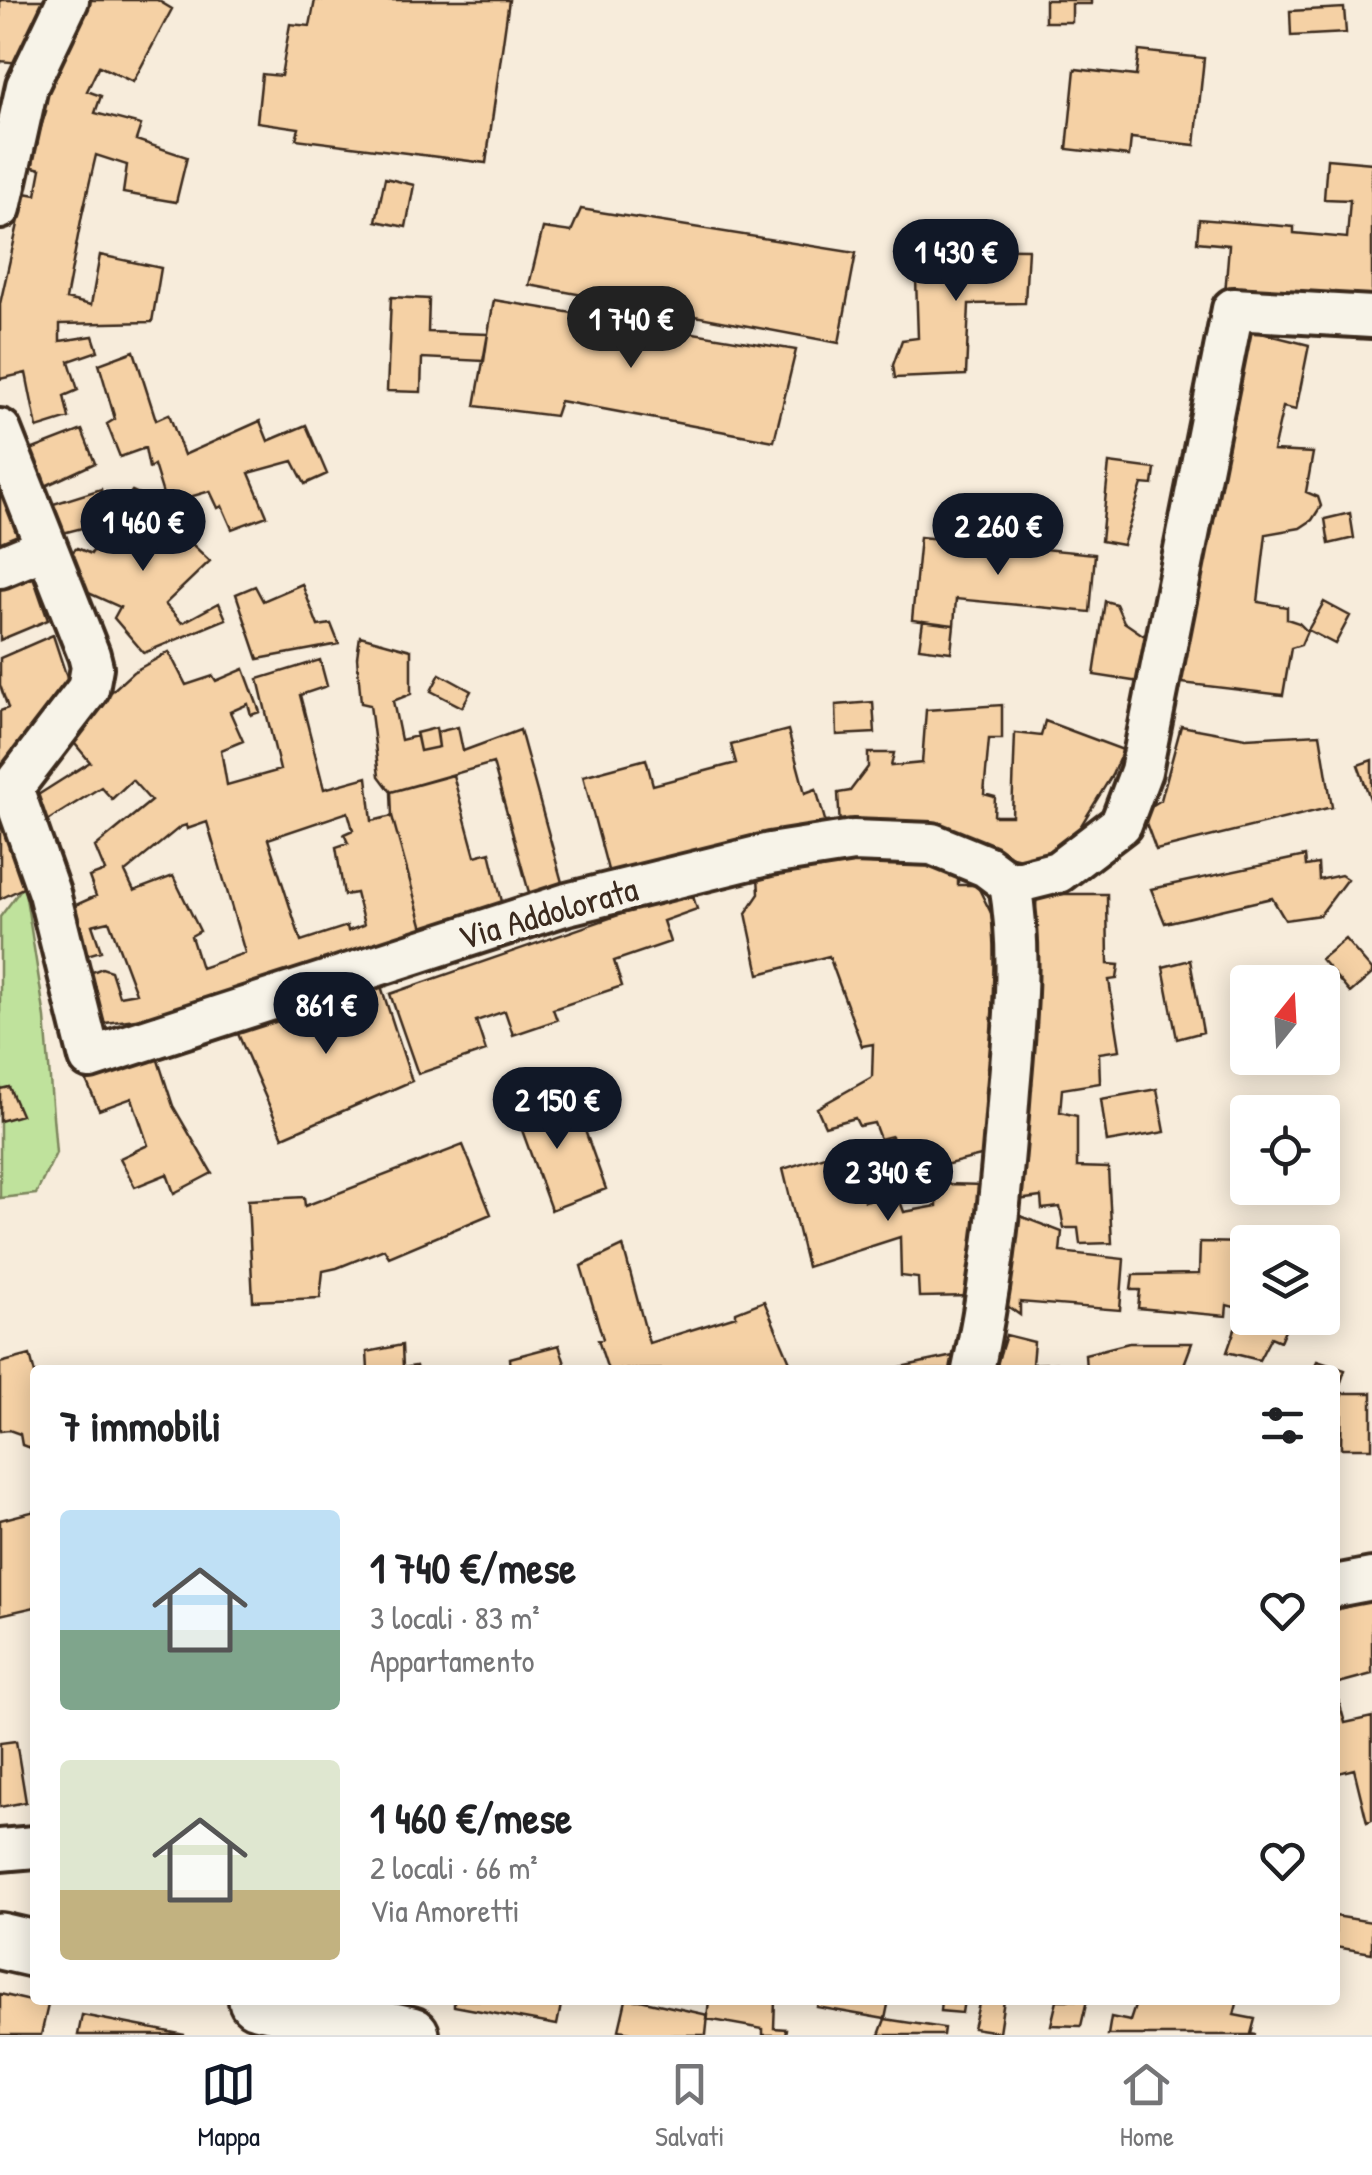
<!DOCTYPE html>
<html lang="it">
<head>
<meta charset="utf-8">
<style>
  :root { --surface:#fff; --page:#f6f6f6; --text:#202124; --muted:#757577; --line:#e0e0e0; --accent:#111827 }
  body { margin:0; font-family:"Patrick Hand",sans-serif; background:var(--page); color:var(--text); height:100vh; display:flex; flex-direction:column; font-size:38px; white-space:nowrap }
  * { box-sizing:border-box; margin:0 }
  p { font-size:32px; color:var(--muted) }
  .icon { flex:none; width:55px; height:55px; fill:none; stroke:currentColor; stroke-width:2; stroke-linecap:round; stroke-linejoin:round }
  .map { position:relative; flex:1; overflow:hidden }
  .side { position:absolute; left:30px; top:1365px; width:1310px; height:640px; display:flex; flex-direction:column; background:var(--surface); border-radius:10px; box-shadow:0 5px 25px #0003 }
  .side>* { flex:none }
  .needle { width:65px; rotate:18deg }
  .controls { position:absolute; left:1230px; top:965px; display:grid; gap:20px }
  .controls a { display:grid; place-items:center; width:110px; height:110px; border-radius:10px; background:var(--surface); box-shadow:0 5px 25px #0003; font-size:50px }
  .price { position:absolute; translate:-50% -85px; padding:0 22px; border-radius:35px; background:var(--accent); color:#fff; font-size:32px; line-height:65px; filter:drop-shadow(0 2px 5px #0008) }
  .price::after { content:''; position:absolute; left:50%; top:60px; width:30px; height:22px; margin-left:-15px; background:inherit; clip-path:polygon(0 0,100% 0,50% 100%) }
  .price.selected { background:#222; color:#fff }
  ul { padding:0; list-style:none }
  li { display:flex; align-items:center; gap:30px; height:250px; padding:0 30px }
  li span { display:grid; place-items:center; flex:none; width:280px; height:200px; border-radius:10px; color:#555 }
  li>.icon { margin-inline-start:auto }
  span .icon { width:120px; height:120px; fill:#fffc; stroke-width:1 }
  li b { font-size:42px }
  h2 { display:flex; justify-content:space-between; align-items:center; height:120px; padding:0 30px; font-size:42px }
  .menu { display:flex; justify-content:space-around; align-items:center; height:140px; border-top:2px solid var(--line); background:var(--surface); font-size:28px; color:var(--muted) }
  .menu a { display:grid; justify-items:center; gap:5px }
  .menu .selected { color:var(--accent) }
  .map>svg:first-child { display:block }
</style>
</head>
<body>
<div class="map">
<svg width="1372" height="2035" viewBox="0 0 1372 2035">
  <rect width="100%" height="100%" fill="#f7ecdb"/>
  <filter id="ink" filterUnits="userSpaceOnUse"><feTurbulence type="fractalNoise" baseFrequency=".01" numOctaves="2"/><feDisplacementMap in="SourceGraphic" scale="20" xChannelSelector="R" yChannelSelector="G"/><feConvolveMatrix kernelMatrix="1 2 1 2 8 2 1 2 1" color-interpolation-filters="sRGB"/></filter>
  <g filter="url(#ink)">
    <path fill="#bfe29c" stroke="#7d865d" stroke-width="2.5" d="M24 885 45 1018 56 1153 36 1194 0 1198V917Z"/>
    <path fill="#f5d1a5" stroke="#3b2a1e" stroke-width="2.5" fill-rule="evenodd" d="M0 0H51L21 63 0 61V64Z
      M90 0H157L172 9 133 82 99 66 87 91 101 96 95 113 141 125 136 140 187 157 176 202 123 193 127 165 96 155 82 215 66 299 91 305 100 255 161 268 152 322 60 324V341L93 336 98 351 69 361 78 390 64 396 69 418 37 428 26 373 0 379V304L25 193 36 195 41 169 29 166 46 111 39 109Z
      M315 0H509L486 163 296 139 299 128 257 122 262 74 281 76 290 24 310 26Z
      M1045 0H1091V4H1072V22H1045Z
      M1344 8 1346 33 1291 36 1290 11Z
      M1139 51 1204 58 1195 145 1131 138 1129 156 1067 149 1075 69 1136 76Z
      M1327 159 1372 163V304L1225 294 1229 245 1197 242 1199 219 1294 227V233L1347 238 1350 200 1324 199Z
      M385 178 414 185 406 227 376 221Z
      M581 209 856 253 839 343 529 285 543 228 571 232Z
      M915 248 1028 249 1025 303 969 304 966 375 895 378 893 365 902 340 918 338Z
      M391 297 429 299 428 332 488 334 484 361 422 358 421 392 387 391Z
      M494 300 796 350 774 441 560 401 555 416 475 406Z
      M1245 329 1309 345 1296 410 1283 407 1273 451 1313 453 1306 492 1318 497 1321 506 1312 520 1300 528 1266 534 1258 602 1287 607V619L1299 623 1307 631 1301 645 1291 648 1283 695 1173 682Z
      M134 351 156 420 169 414 184 455 260 421 268 441 306 425 327 474 305 484 293 461 249 473 267 516 232 529 222 506 218 508 210 491 166 504 154 465 149 468 145 448 120 457 107 424 115 419 99 364Z
      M82 430 95 463 41 488 23 453Z
      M1109 463 1155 469 1153 485 1142 484 1123 545 1101 541Z
      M0 482 30 547 0 560Z
      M101 489 104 505 90 526 59 534 47 506Z
      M132 491 163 505 154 518 173 526 210 561 165 604 182 623 219 603 226 619 144 653 114 618 120 607 73 586 65 558 77 548 91 554Z
      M1350 513 1354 538 1329 544 1325 519Z
      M920 537 1095 554 1090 612 956 599 954 625 912 620Z
      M28 562 48 620 0 640V575Z
      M302 584 318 626 331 624 339 644 258 659 236 594 255 586 263 601Z
      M1105 601 1116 604 1124 622 1143 635 1152 634 1146 683 1094 675Z
      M1324 602 1350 616 1335 644 1308 630Z
      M923 621 954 625 951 652 919 648Z
      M53 635 70 687 3 775 0 770V711L8 708 0 685V658Z
      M360 636 411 650V694L393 701 401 740 417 736 420 751 439 747 437 732 458 727 463 751 520 730 566 897 533 907 493 763 391 792 379 776 370 705 361 703 357 657Z
      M169 652 186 685 213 676 216 681 244 669 260 712 251 715 248 704 230 712 243 741 221 750 227 785 280 770 258 679 320 660 327 686 300 695 324 789 367 777 372 821 392 816 424 932 181 1013 90 1025 78 978 102 968 111 971 119 996 136 993 109 921 92 925 101 951 70 960 58 913 96 896 89 877 105 871 95 847 151 801 132 780 112 799 101 787 39 826 30 800 90 762 66 733 133 672ZM348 812 353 830 344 834 348 843 336 847 344 895 356 893 364 925 348 931 347 926 301 941 268 839ZM207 822 245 953 201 968 191 936 200 931 173 876 134 891 125 872 180 827 186 825 187 829Z
      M440 674 471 691 462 707 431 691Z
      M873 702 875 733 837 735 836 705Z
      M1002 705V739H989L984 794 995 797 994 816H1012L1015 733 1041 736 1045 721 1123 750 1112 775 1074 837 1038 863 952 843 954 831 840 827 838 793 850 791 868 767V753H894L891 766 922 763 926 710Z
      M1181 726 1246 738 1320 734 1332 807 1156 850 1142 812 1161 800Z
      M436 728 439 747 420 751 416 733Z
      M788 730 805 793 816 789 827 827 612 885 583 776 646 759 653 785 736 763 731 745Z
      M1372 760V804L1358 765Z
      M453 775 475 856 490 852 503 906 424 932 392 816 391 792Z
      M0 803 33 883 0 899Z
      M922 856 958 871V885H977L995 921 992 1020 1004 1023 993 1153 900 1176 892 1136 880 1139 874 1123 859 1126 855 1118 825 1126 817 1108 872 1077 873 1044 862 1046 829 956 759 974 746 913 759 894 758 876 858 858Z
      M1305 856 1306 866 1318 864 1319 880 1341 875 1347 879 1320 915 1285 920 1272 898 1165 923 1151 889Z
      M691 890 697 909 663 921 670 942 614 961 622 986 553 1009 557 1020 513 1035 505 1011 476 1021 486 1051 418 1074 390 994Z
      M1037 894H1107L1108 964 1119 965 1117 979 1109 980 1120 1050 1099 1053 1100 1083 1062 1089 1060 1112 1077 1116V1167L1108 1168 1112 1243 1080 1244 1078 1228H1064L1060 1207 1042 1209 1041 1197 1017 1200 1027 1010Z
      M1345 939 1372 970V974L1350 993 1321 959Z
      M1190 960 1203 1032 1177 1039 1163 967Z
      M380 983 412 1081 283 1137 235 1027Z
      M1337 1011 1340 1047 1322 1051V1014Z
      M155 1051 173 1106 212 1173 174 1193 167 1174 135 1187 120 1158 148 1145 132 1098 99 1110 83 1073Z
      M540 1084 558 1133 582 1122 606 1189 551 1210 510 1097Z
      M9 1087 21 1115 0 1121V1089Z
      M1157 1089 1165 1132 1107 1142 1101 1099Z
      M463 1145 491 1214 389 1257 384 1249 337 1268 323 1271 320 1298 253 1301 248 1200 304 1197 305 1206Z
      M853 1147 865 1201 897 1193 904 1212 937 1206V1193H942L945 1184 985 1185 974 1296 919 1297 918 1278 901 1276 900 1237 807 1267 783 1169Z
      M1012 1213 1062 1232 1060 1252 1124 1259 1120 1310 1020 1302V1315L1003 1303Z
      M1200 1242 1248 1243V1318H1290L1280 1341 1271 1337 1259 1360 1227 1352 1242 1309 1227 1305 1226 1316 1138 1308 1140 1290H1131L1133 1275 1199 1274Z
      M623 1246 649 1343 736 1316V1312L764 1301 793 1369 608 1370 598 1340 603 1339 581 1266Z
      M1006 1335 1034 1342 1032 1364 1056 1363 1057 1370H995Z
      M1129 1343H1192L1182 1370H1086L1085 1354Z
      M402 1345 403 1368 416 1366 417 1370H368L367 1352Z
      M559 1345 567 1370H511L510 1358Z
      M963 1354 958 1370H886Z
      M30 1355 35 1374V1450L22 1445 20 1434 9 1430 0 1431V1363Z
      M1317 1361 1345 1370 1339 1388 1335 1387V1370H1313Z
      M1342 1393H1372V1448H1341Z
      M35 1511V1607L0 1615V1520Z
      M1372 1600V1674L1335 1684V1610Z
      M1335 1687 1345 1723 1372 1717V1820L1367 1822 1354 1769 1335 1774Z
      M16 1741 26 1802 0 1807V1743Z
      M1335 1916 1372 1922V1953L1335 1947Z
      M0 1994 48 2005 41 2035H0Z
      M454 2000H562L557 2025 454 2006Z
      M626 2000H640L708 2015 706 2035H636V2033L619 2030Z
      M709 2000H775L774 2028 786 2029 785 2035H763V2029L707 2019Z
      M818 2000H889L885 2019 817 2007Z
      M941 2000H964L962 2013 940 2011Z
      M980 2000H1004L999 2032 973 2028Z
      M1057 2000H1087L1081 2026 1051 2025Z
      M1137 2000H1238L1234 2015 1255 2019 1251 2034 1256 2035H1108L1111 2017 1130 2021Z
      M82 2015 185 2035H78Z
      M885 2019 944 2028 943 2035H879Z"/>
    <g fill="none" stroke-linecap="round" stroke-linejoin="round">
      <g stroke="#3b2a1e" stroke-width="48">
        <path id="street" d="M0 208 27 86 68 0
          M0 430 89 655 92 667 88 689 12 788 0 794
          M0 567 46 548
          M12 788 49 893 90 1058 567 904 770 854 853 841 932 844 986 866 1010 884
          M1010 884 1058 872 1121 824 1141 771 1233 309 1372 317
          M973 1370C993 1278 1002 1184 1009 1090 1015 1022 1022 951 1010 884
          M1335 1586 1372 1579
          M0 1850 35 1847"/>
      </g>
      <g stroke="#3b2a1e" stroke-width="62">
        <path id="secondary" d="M0 1941 35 1949
          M257 2000 411 2035"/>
      </g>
      <use href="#street" stroke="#f7f3e8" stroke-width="40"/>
      <use href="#secondary" stroke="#f7f3e8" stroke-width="55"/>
    </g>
  </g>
  <g text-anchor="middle" stroke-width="10" stroke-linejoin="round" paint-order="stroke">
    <g font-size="35" fill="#3b2a1e" stroke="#f7f3e8">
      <text transform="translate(548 913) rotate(-16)" y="12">Via Addolorata</text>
    </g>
  </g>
</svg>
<div class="controls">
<a><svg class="needle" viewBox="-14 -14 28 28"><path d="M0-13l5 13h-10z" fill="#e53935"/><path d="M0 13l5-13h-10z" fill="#757577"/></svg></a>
<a><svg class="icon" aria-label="locate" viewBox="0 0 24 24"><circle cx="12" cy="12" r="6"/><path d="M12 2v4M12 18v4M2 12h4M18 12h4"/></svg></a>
<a><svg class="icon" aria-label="layers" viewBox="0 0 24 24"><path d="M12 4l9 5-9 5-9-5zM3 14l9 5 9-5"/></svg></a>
</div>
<b class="price" style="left:956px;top:304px">1 430 €</b>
<b class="price selected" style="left:631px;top:371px">1 740 €</b>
<b class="price" style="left:143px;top:574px">1 460 €</b>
<b class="price" style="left:998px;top:578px">2 260 €</b>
<b class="price" style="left:326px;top:1057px">861 €</b>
<b class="price" style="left:557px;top:1152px">2 150 €</b>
<b class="price" style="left:888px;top:1224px">2 340 €</b>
<section class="side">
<h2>7 immobili<svg class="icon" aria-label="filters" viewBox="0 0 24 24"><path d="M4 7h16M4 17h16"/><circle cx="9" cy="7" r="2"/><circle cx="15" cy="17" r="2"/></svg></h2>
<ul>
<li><span style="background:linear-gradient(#bfe0f5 60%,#7fa58c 0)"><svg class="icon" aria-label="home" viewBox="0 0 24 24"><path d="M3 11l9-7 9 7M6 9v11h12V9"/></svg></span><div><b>1 740 €/mese</b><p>3 locali · 83 m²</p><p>Appartamento</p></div><svg class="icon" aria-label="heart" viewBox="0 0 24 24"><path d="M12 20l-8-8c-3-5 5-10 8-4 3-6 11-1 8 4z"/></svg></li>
<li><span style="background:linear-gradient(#dfe7d0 65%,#c2b280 0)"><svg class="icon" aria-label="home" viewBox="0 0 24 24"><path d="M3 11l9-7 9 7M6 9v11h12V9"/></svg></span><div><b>1 460 €/mese</b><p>2 locali · 66 m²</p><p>Via Amoretti</p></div><svg class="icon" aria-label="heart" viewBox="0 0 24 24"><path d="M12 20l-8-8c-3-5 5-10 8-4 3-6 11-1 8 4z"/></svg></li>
</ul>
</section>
</div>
<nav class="menu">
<a class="selected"><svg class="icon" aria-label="map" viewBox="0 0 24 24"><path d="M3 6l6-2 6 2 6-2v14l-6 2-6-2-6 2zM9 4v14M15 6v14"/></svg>Mappa</a>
<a><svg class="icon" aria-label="saved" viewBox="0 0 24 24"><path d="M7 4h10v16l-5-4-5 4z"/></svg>Salvati</a>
<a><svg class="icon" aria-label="home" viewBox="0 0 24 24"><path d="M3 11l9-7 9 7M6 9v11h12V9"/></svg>Home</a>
</nav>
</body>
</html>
